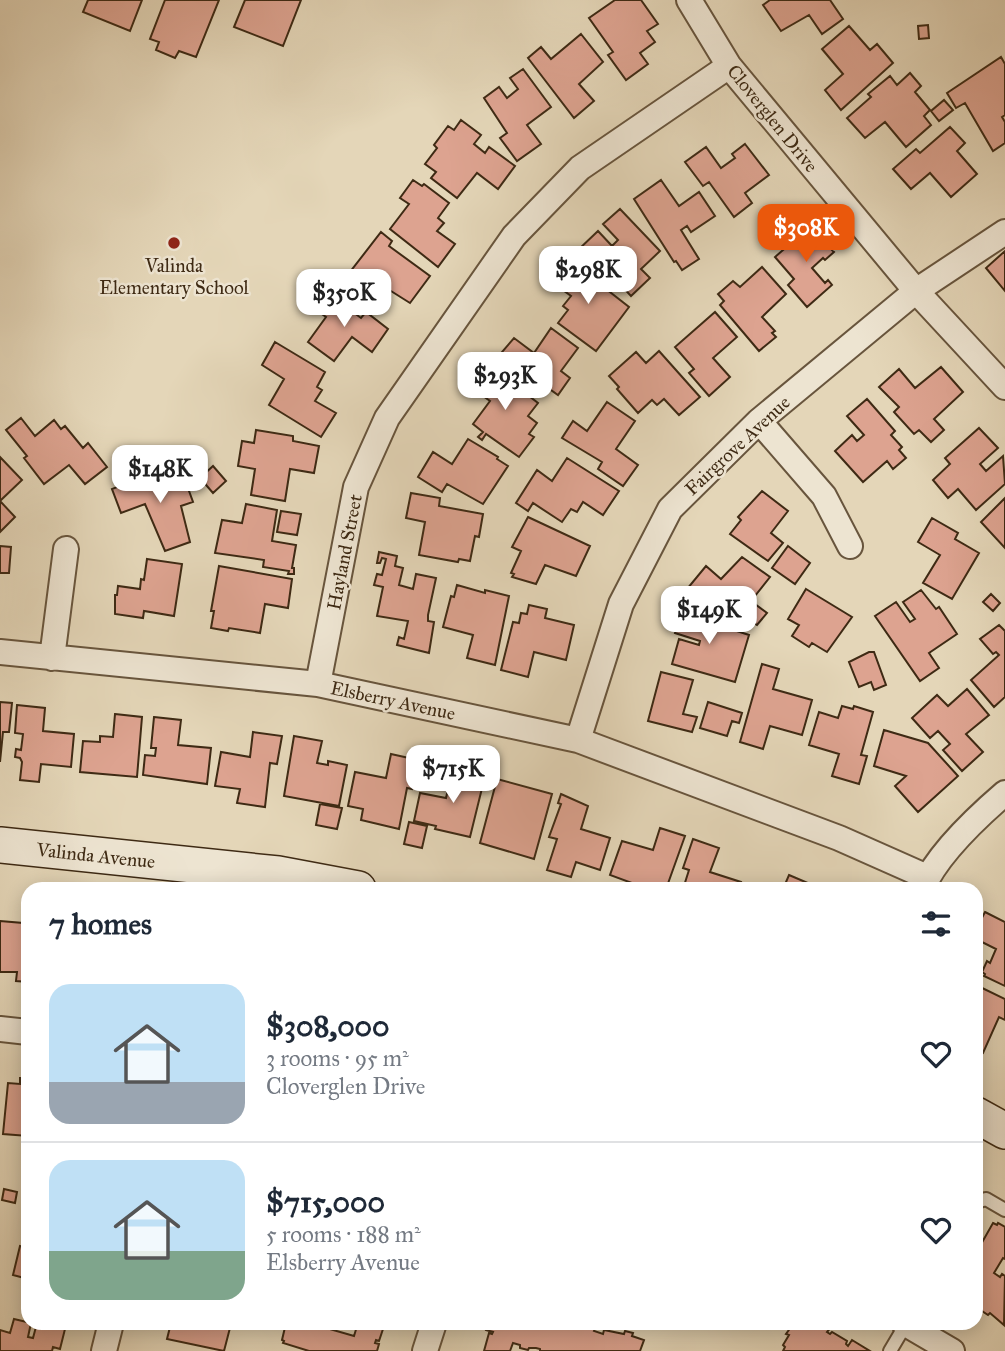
<!DOCTYPE html>
<html lang="en">
<head>
<meta charset="utf-8">
<style>
  :root { --surface:#fff; --page:#f2f2f3; --text:#1f2937; --muted:#747a83; --line:#e0e1e3; --accent:#ea580c }
  body { margin:0; font-family:"IM FELL Great Primer",serif; background:var(--page); color:var(--text); height:100vh; display:flex; flex-direction:column; font-size:26px; white-space:nowrap }
  * { box-sizing:border-box; margin:0 }
  p { font-size:23px; color:var(--muted) }
  .icon { flex:none; width:38px; height:38px; fill:none; stroke:currentColor; stroke-width:2; stroke-linecap:round; stroke-linejoin:round }
  .map { position:relative; flex:1; overflow:hidden }
  .details { position:absolute; left:21px; top:882px; width:962px; height:448px; display:flex; flex-direction:column; background:var(--surface); border-radius:21px; box-shadow:0 4px 18px #0003 }
  .details>* { flex:none }
  .price { position:absolute; translate:-50% -60px; padding:0 16px; border-radius:14px; background:#fff; color:#222; font-size:23px; line-height:46px; filter:drop-shadow(0 2px 4px #0008) }
  .price::after { content:''; position:absolute; left:50%; top:42px; width:21px; height:16px; margin-left:-10px; background:inherit; clip-path:polygon(0 0,100% 0,50% 100%) }
  .price.on { background:var(--accent); color:#fff }
  ul { padding:0; list-style:none }
  li { display:flex; align-items:center; gap:21px; height:175px; padding:0 28px }
  li+li { border-top:2px solid var(--line) }
  li span { display:grid; place-items:center; flex:none; width:196px; height:140px; border-radius:21px; color:#555 }
  li>.icon { margin-inline-start:auto }
  span .icon { width:84px; height:84px; fill:#fffc; stroke-width:1 }
  li b { font-size:30px }
  h2 { display:flex; justify-content:space-between; align-items:center; height:84px; padding:0 28px; font-size:30px }
  .map>svg:first-child { display:block }
</style>
</head>
<body>
<div class="map">
<svg width="1005" height="1351" viewBox="0 0 1005 1351">
  <rect width="100%" height="100%" fill="#e4d6b8"/>
  <filter id="stains"><feTurbulence type="fractalNoise" baseFrequency=".00286" numOctaves="4"/><feColorMatrix values="0 0 0 0 .2 0 0 0 0 .09 0 0 0 0 .02 0 0 0 .5 -.17"/></filter>
  <radialGradient id="worn" r=".72"><stop offset=".6" stop-color="#630" stop-opacity="0"/><stop offset="1" stop-color="#630" stop-opacity=".3"/></radialGradient>
  <path fill="#dda390" stroke="#3e2a14" stroke-width="2" d="M88 0H142L130 31 83 12Z
    M165 0H219L196 57 179 51 175 58 156 50 159 42 150 39Z
    M245 0H301L283 46 234 27Z
    M615 0H641L658 24 647 31 655 42 640 53 648 64 626 80 608 55 613 52 589 18Z
    M770 0H830L843 19 822 34 809 15 781 31 763 5Z
    M928 25 929 38 919 39 918 26Z
    M849 26 870 50 877 44 893 63 841 110 825 90 843 74 822 49Z
    M581 34 603 62 579 84 594 101 574 118 528 58 541 47 551 59Z
    M1001 57 1005 64V115L1002 117 1005 122V143L993 151 965 103 956 108 947 93Z
    M523 69 551 107 527 125 541 144 517 161 500 138 507 133 484 98 499 87 507 98 518 89 510 78Z
    M910 73 921 86 915 92 930 110 924 116 931 125 906 147 885 122 865 138 847 118 871 97 868 94 890 76 897 85Z
    M944 100 953 110 939 121 931 111Z
    M461 120 481 135 474 144 485 153 489 147 515 166 498 189 477 173 457 198 431 178 436 172 425 164 437 148 434 145 448 126 454 130Z
    M950 127 965 143 957 151 977 174 951 197 930 173 911 189 893 169 916 149 920 153Z
    M745 144 769 175 745 193 752 203 734 217 709 182 703 186 685 162 706 147 721 168 735 158 732 154Z
    M413 180 422 186 424 184 449 203 438 218 444 223 437 231 455 244 438 267 390 229 409 204 400 198Z
    M661 180 679 206 699 192 715 216 691 232 687 226 681 230 699 259 682 270 676 261 674 262 634 199Z
    M620 209 660 251 641 269 650 278 631 296 606 269 601 273 597 271 578 250 598 231 612 246 618 240 603 224Z
    M813 224 834 249 832 250 834 252 825 260 823 258 812 268 825 283 828 280 832 285 807 307 788 285 794 279 775 257Z
    M381 232 392 241 389 246 430 276 410 303 383 286 370 303 365 299 361 304 347 293 350 289 343 281Z
    M1005 251V291L986 268Z
    M569 260 629 307 596 351 558 323 568 310 563 306 571 296 552 282Z
    M762 267 786 294 762 317 775 331 772 333 776 337 759 351 720 305 724 301 718 294 733 281 740 287Z
    M327 293 361 318 366 312 388 329 372 352 352 337 334 361 308 342 326 317 315 309Z
    M715 312 737 337 713 358 730 377 709 396 689 373 694 369 675 347Z
    M551 328 578 348 561 371 570 378 558 395 548 388 544 394 496 359 514 338 534 353Z
    M275 342 325 372 317 387 322 390 315 401 336 413 321 437 269 405 284 379 262 365Z
    M659 351 700 397 679 415 664 399 657 405 652 400 638 413 617 389 619 387 609 376 636 352 646 363Z
    M489 365 538 403 528 416 537 423 529 434 534 437 519 457 486 434 482 440 478 437 483 432 473 424 490 401 472 388Z
    M941 367 963 392 934 419 944 430 931 442 919 430 914 434 894 412 899 407 879 387 899 369 915 388Z
    M867 399 895 431 891 435 902 447 899 450 906 458 893 469 887 461 863 482 835 451 852 435 857 441 864 435 847 416Z
    M607 402 635 421 616 449 638 465 623 486 598 469 602 462 562 438 573 421 587 431Z
    M21 418 35 436 54 420 61 429 65 426 83 448 88 443 107 467 85 484 69 465 44 484 24 458 27 456 6 430Z
    M979 428 998 448 980 464 986 471 1003 456 1005 484 976 510 958 489 948 498 933 480 950 464 945 458Z
    M256 430 293 436V441L319 446 314 473 290 469 285 501 251 495 255 469 238 466 242 441 254 443Z
    M468 439 498 457 497 459 508 466 483 504 447 484 442 492 418 477 433 452 452 464Z
    M0 457 22 480 0 501 15 517 0 532Z
    M567 458 619 491 603 515 583 502 577 512 571 509 562 522 533 503 528 511 516 503 537 470 552 481Z
    M213 466 226 481 213 493 200 478Z
    M181 469 193 502 181 506 190 542 165 551 145 504 121 513 112 489 140 478 142 484Z
    M762 491 788 511 771 533 783 543 768 561 730 534 741 520 738 517Z
    M411 493 440 498 439 506 483 514 479 537 475 536 470 561 459 559 458 562 419 555 425 522 406 518Z
    M1005 498V548L981 522Z
    M246 504 277 510 272 541 296 545 292 568H294V574H288L289 571 263 567 264 560 215 553 222 520 242 523Z
    M281 511 301 514 297 535 277 532Z
    M528 517 590 546 576 576 545 565 536 584 512 577 514 574 511 573 521 551 512 547Z
    M932 518 958 533 955 539 979 553 952 599 923 583 940 555 918 542Z
    M0 546 11 547 9 573H0Z
    M788 546 810 563 795 584 772 568Z
    M379 552 397 556 395 566 403 568 399 585 413 589 416 574 436 578 428 615V621L434 622 429 653 397 645 399 637 404 639 408 621 377 616 383 587 374 585 377 574 382 575 386 559 382 558 380 563H377Z
    M742 557 770 577 751 601 767 613 757 625 733 611 732 613 715 601 712 606 687 589 706 566 721 579Z
    M147 559 182 564 174 616 144 611 143 618 115 614V595H117L118 586 140 589 141 579 144 580Z
    M219 566 292 579 288 608 265 604 260 633 229 628 228 631 211 628 214 611H211Z
    M457 585 485 593V590L509 596 495 665 467 658 473 635 443 627 451 596 454 597Z
    M806 589 852 617 827 652 812 643 809 647 792 636 799 625 788 619Z
    M921 590 936 609 939 607 957 634 929 653 939 668 920 681 875 616 896 602 910 622 915 619 903 602Z
    M991 594 1000 603 993 611 983 602Z
    M529 605 547 609 545 618 574 625 566 660 534 652 528 677 501 670 513 622 519 623 521 613 527 614Z
    M682 608 723 621 721 626 749 635 735 682 672 664 679 639 699 645 700 641 675 633Z
    M999 625 1005 631V697L994 707 971 680 999 655 996 652 993 654 980 639Z
    M869 652H874L886 685 874 690 871 682 859 687 849 662Z
    M762 664 779 669 773 689 812 700 802 735 770 726 763 749 740 742Z
    M661 672 693 680 683 714 697 717 692 732 648 721Z
    M967 689 989 715 966 734 983 752 962 771 943 750 950 744 938 731 930 738 912 718 937 695 948 706Z
    M0 702 12 703 9 732H3L0 762Z
    M708 702 742 713 739 723 732 721 727 736 700 728Z
    M17 705 45 708 43 731 74 734 71 767 41 764 39 782 20 780 22 762 20 758 15 757 16 749 21 750 23 734 15 733Z
    M842 706 853 709 854 706 873 712 861 755 867 756 859 784 832 776 839 754 809 745 819 712 838 718Z
    M115 714 142 717 137 777 80 772 83 741 100 742V736L113 737Z
    M154 717 181 720 178 745 211 748 207 784 143 775 145 755 155 756 156 748H151Z
    M884 730 928 743 958 776 918 812 895 786 906 776 874 766Z
    M253 732 282 736 277 764 270 763 265 807 237 803 240 789 215 786 221 752 250 757Z
    M294 736 322 741 317 763 328 765V761L347 765 339 806 284 796Z
    M391 754 418 760 412 789 407 788 399 829 361 820 363 809 348 806 355 772 386 778Z
    M453 768 485 776 470 837 435 829 436 826 414 821 420 793 446 798Z
    M497 779 552 794 534 859 480 843Z
    M561 794 588 806 581 829 610 838 600 870 576 862 571 877 547 870 557 839 549 837 561 804 558 803Z
    M320 804 342 808 337 829 316 825Z
    M409 822 427 826 422 848 404 844Z
    M660 828 685 836 666 889H648L610 875 622 841 653 850Z
    M693 839 719 848 710 872 741 882 739 889H683L689 870 683 868Z
    M789 875 815 886 814 889H783Z
    M985 912 1005 922V986L984 976 985 974 982 972 987 961 990 963 996 949 978 940 976 942V929Z
    M0 921 23 923V929H28V982L16 981 17 972H0Z
    M976 985 1005 999V1020L999 1017 983 1053 976 1050Z
    M20 1078H28V1136L3 1134 8 1083 20 1084Z
    M4 1189 17 1192 15 1203 2 1200Z
    M993 1223 997 1225 998 1223 1005 1227V1259L1003 1258 994 1273 1000 1277 1002 1274 1005 1276 1004 1325 990 1313 988 1315 979 1309 980 1306 976 1305V1253Z
    M20 1246 28 1248V1279L13 1275Z
    M14 1319 31 1323 28 1337 33 1338 37 1323 66 1325 60 1349 53 1347 52 1351H0V1330L10 1333Z
    M171 1323 231 1324 224 1351 167 1339Z
    M286 1323H309L354 1336 358 1323H385L379 1341 376 1340 375 1343 379 1344 377 1351H309L283 1343 284 1341 282 1340Z
    M488 1323H590L596 1326 594 1331 603 1334 604 1330 624 1334 625 1331 633 1333 632 1336 644 1340 640 1351H540V1349L536 1348H529L528 1350 520 1348V1345L513 1343 510 1351H484L489 1333 492 1334 493 1332 486 1330Z
    M789 1323H827L832 1326 827 1332 830 1334 832 1332 847 1341 846 1344 848 1346 852 1340 870 1351H783L785 1347 783 1345 789 1335 786 1334 791 1327Z"/>
  <g fill="none" stroke-linecap="round" stroke-linejoin="round">
    <g stroke="#68553d" stroke-width="16">
      <path id="lane" d="M976 1202 986 1199 1005 1210
        M890 1351 906 1324"/>
    </g>
    <g stroke="#68553d" stroke-width="28">
      <path id="street" d="M689 0 729 66 916 291 1005 387
        M759 421 824 496 850 546
        M0 652 318 684 578 740 839 838 927 877
        M52 658 66 549
        M318 684 356 487 387 418 514 236 580 168 729 66
        M578 740 621 604 670 509 759 421 916 291 1005 232
        M922 889C937 855 977 817 1005 793
        M0 1029 28 1032
        M904 1323 952 1351
        M104 1351 111 1323
        M425 1351 434 1323"/>
    </g>
    <g stroke="#3e2a14" stroke-width="38">
      <path id="secondary" d="M0 845 278 874 358 889
        M976 1115 1005 1131"/>
    </g>
    <use href="#lane" stroke="#ede4d1" stroke-width="12"/>
    <use href="#street" stroke="#ede4d1" stroke-width="24"/>
    <use href="#secondary" stroke="#ede4d1" stroke-width="35"/>
  </g>
  <circle fill="#8f2418" stroke="#ede4d1" stroke-width="2.5" cx="174" cy="243" r="7"/>
  <g text-anchor="middle" stroke-width="5" stroke-linejoin="round" paint-order="stroke">
    <g font-size="19" fill="#3e2a14" stroke="#ede4d1">
      <text transform="translate(773 118) rotate(51)" y="7">Cloverglen Drive</text>
      <text transform="translate(737 445) rotate(-43)" y="7">Fairgrove Avenue</text>
      <text transform="translate(344 552) rotate(-79)" y="7">Hayland Street</text>
      <text transform="translate(393 700) rotate(12)" y="7">Elsberry Avenue</text>
      <text transform="translate(96 855) rotate(6)" y="7">Valinda Avenue</text>
    </g>
    <g font-size="19" fill="#3e2a14" stroke="#ede4d1">
      <text x="174" y="272">Valinda<tspan x="174" dy="22">Elementary School</tspan></text>
    </g>
  </g>
  <rect width="100%" height="100%" filter="url(#stains)"/>
  <rect width="100%" height="100%" fill="url(#worn)"/>
</svg>
<b class="price on" style="left:806px;top:264px">$308K</b>
<b class="price" style="left:588px;top:306px">$298K</b>
<b class="price" style="left:344px;top:329px">$350K</b>
<b class="price" style="left:505px;top:412px">$293K</b>
<b class="price" style="left:160px;top:505px">$148K</b>
<b class="price" style="left:709px;top:646px">$149K</b>
<b class="price" style="left:453px;top:805px">$715K</b>
<section class="details">
<h2>7 homes<svg class="icon" aria-label="filters" viewBox="0 0 24 24"><path d="M4 7h16M4 17h16"/><circle cx="9" cy="7" r="2"/><circle cx="15" cy="17" r="2"/></svg></h2>
<ul>
<li><span style="background:linear-gradient(#bfe0f5 70%,#9aa5b1 0)"><svg class="icon" aria-label="home" viewBox="0 0 24 24"><path d="M3 11l9-7 9 7M6 9v11h12V9"/></svg></span><div><b>$308,000</b><p>3 rooms · 95 m²</p><p>Cloverglen Drive</p></div><svg class="icon" aria-label="heart" viewBox="0 0 24 24"><path d="M12 20l-8-8c-3-5 5-10 8-4 3-6 11-1 8 4z"/></svg></li>
<li><span style="background:linear-gradient(#bfe0f5 65%,#7fa58c 0)"><svg class="icon" aria-label="home" viewBox="0 0 24 24"><path d="M3 11l9-7 9 7M6 9v11h12V9"/></svg></span><div><b>$715,000</b><p>5 rooms · 188 m²</p><p>Elsberry Avenue</p></div><svg class="icon" aria-label="heart" viewBox="0 0 24 24"><path d="M12 20l-8-8c-3-5 5-10 8-4 3-6 11-1 8 4z"/></svg></li>
</ul>
</section>
</div>
</body>
</html>
